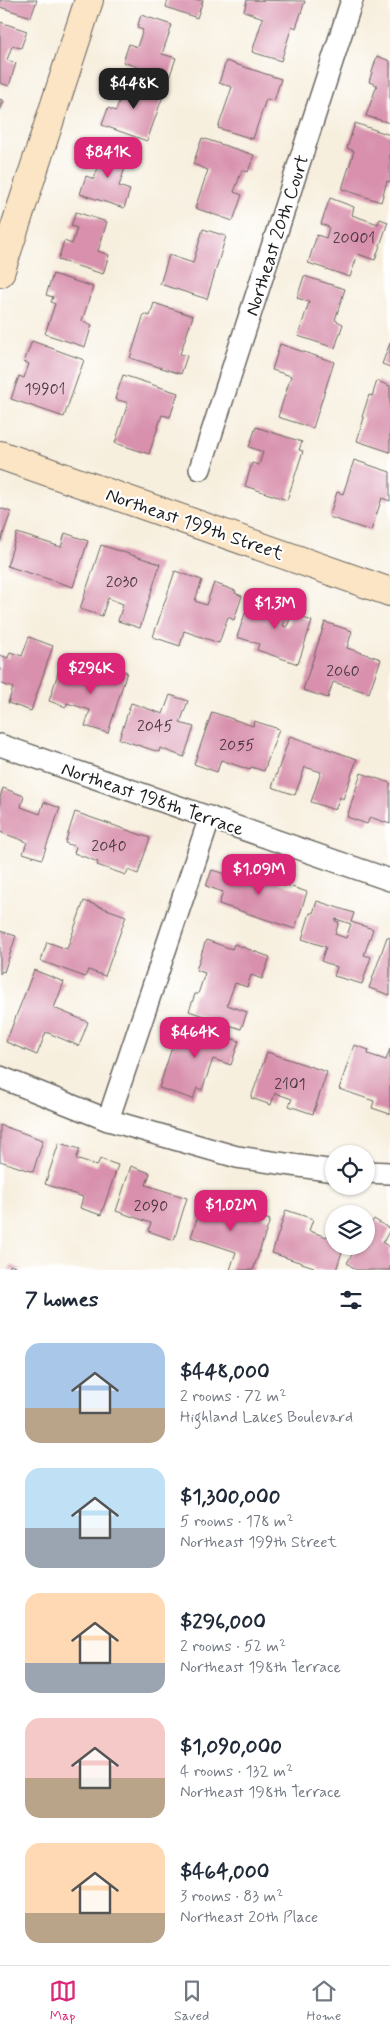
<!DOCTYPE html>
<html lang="en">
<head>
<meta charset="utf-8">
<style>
  :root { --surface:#fff; --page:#f2f2f3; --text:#1f2937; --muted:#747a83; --line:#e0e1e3; --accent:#db2777 }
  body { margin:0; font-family:Mynerve,sans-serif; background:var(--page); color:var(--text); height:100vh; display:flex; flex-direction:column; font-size:19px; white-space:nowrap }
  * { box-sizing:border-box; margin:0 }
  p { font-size:16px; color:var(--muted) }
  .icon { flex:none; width:28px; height:28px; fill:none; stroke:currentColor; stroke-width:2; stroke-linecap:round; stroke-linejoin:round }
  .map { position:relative; height:1270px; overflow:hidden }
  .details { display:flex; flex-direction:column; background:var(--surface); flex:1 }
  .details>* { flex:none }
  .tools { position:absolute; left:325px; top:1145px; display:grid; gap:10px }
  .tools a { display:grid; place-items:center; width:50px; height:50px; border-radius:50%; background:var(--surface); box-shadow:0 1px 4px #0004; font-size:25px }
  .price { position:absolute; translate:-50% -42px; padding:0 11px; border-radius:10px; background:var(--accent); color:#fff; font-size:16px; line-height:32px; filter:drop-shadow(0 1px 2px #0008) }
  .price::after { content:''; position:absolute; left:50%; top:30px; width:15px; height:11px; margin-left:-8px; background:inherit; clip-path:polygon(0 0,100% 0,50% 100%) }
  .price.active { background:#222; color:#fff }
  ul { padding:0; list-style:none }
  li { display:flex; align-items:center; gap:15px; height:125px; padding:0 25px }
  li span { display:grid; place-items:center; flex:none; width:140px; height:100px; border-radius:15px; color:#555 }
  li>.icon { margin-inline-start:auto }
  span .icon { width:60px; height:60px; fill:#fffc; stroke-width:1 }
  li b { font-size:21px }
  h2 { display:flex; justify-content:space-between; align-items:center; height:60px; padding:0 25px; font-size:21px }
  .tabs { display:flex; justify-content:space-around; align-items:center; height:70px; border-top:1px solid var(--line); background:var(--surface); font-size:14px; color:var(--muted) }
  .tabs a { display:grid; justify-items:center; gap:2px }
  .tabs .active { color:var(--accent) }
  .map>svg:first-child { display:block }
</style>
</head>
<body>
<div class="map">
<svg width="390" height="1270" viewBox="0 0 390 1270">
  <rect width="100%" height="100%" fill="#fff"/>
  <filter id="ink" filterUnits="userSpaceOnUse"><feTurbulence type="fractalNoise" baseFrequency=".02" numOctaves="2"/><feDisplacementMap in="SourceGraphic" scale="10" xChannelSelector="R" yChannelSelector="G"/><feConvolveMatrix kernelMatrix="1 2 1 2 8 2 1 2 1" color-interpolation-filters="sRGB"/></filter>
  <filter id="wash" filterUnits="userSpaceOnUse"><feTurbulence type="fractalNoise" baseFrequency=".0096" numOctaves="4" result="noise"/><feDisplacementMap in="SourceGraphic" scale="20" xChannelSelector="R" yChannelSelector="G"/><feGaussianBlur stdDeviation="1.12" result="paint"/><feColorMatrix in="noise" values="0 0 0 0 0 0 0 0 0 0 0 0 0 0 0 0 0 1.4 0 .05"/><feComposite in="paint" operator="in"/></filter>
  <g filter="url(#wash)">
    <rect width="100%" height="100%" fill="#f7efde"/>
    <g id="blocks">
      <path fill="#d890ac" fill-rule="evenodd" d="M0 0H37L31 17 0 7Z
        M168 0H203L197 18 166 7Z
        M247 0 305 1 296 28 292 26 281 61 252 52 263 18 244 11Z
        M141 15 172 25 162 54 176 58 169 78 123 62 129 44 137 47 143 30 137 28Z
        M0 22 27 31 21 48 12 46 7 60 16 63 9 86 0 83Z
        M377 56 390 61V123L366 116 377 85 369 82Z
        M226 61 281 79 274 101 266 99 253 139 218 128 232 87 219 83Z
        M120 78 164 93 147 141 102 125 108 108 116 111 121 94 115 92Z
        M0 99 4 101 0 111Z
        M355 123 390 135V182L387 181 381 202 342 189 354 151 347 148Z
        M202 138 254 155 248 172 242 170 234 192 242 195 233 221 195 208 208 170 193 164Z
        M98 146 129 156 119 186 130 190 124 208 80 194 86 176 94 179 100 162 93 160Z
        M330 198 354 207 352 215 378 224 380 219 388 222 375 260 358 254 350 277 308 263 317 235 326 238 329 227 321 224Z
        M76 212 107 222 98 251 109 255 103 274 58 260 64 241 72 244 77 228 71 226Z
        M203 229 226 236 207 299 160 284 169 255 193 263Z
        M53 274 93 287 82 321 92 325 85 347 45 334 55 304 51 302 53 297 46 295Z
        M304 276 345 289 335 320 343 324 335 348 298 336 309 302 297 298Z
        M154 303 193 316 180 354 187 356 181 374 130 358 144 314 150 316Z
        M32 341 84 360 64 417 11 399 19 376 24 378 29 364 24 362Z
        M390 343V367L382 364Z
        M280 344 334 362 313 428 278 417 291 376 272 370Z
        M123 375 178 393 170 417 162 415 149 454 115 443 128 403 115 399Z
        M377 381 390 386V452L357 441 364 418 362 417 369 395 372 396Z
        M256 427 302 442 299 450 303 451 287 500 245 486 252 463 259 465 263 452 249 447Z
        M354 460 390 472V501L382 498 371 531 329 517 337 492 343 494Z
        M0 508 11 512 0 543Z
        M17 533 61 547 65 533 88 541 73 587 7 566Z
        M101 545 160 564 140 628 118 621 123 604 108 598 102 616 80 609Z
        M175 571 202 580 195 601 206 605 214 583 236 591 235 593 242 596 234 620 228 617 219 643 184 631 180 646 153 637Z
        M251 596 286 608 284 611 312 621 298 664 257 650 259 644 237 637ZM286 617 290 619 287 627 283 626Z
        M325 622 352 631 347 648 381 659 369 693 333 682 328 698 303 690Z
        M29 637 53 646 31 711 8 703 13 688 0 683V655L8 658 10 652 22 656Z
        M105 665 127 672 108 733 85 726 90 710 67 703 66 707 49 701 59 670 99 683Z
        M170 695 188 701 180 723 194 727 184 757 160 748 159 752 119 739 131 703 163 714Z
        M212 712 253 726 254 721 279 729 264 771 251 767 250 770 221 760 217 772 194 764Z
        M290 736 357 759 343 799 340 797 335 810 311 802 321 772 305 767 295 795 272 787Z
        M361 773 390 783V824L370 817 367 824 347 817Z
        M3 788 24 796 21 807 40 814 44 802 60 808 42 859 23 853 27 842 0 832V797Z
        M75 812 150 838 138 874 128 870 126 875 97 865 98 862 74 853 76 847 65 843Z
        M232 867 307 892 295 929 219 904 223 892 206 886 212 870 229 875Z
        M84 901 126 916 105 976 88 970 85 977 41 961 47 942 67 949Z
        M317 901 354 913 351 922 373 929 364 955 371 957 362 984 334 976 337 967 321 961 326 947 302 939 310 913H313ZM336 919 351 924 346 938 335 934 339 922 335 921Z
        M0 931 16 936 4 972 2 971 0 974Z
        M387 937 390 938V995L369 988Z
        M206 940 232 949 234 944 270 957 262 979 251 975 247 987 235 983 227 1005 247 1012 241 1029 189 1011 195 994H198L205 973 196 970Z
        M34 970 64 982 54 1008 88 1022 79 1046 46 1032 37 1055 6 1042Z
        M180 1022 239 1041 231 1065 213 1059 202 1090 197 1088 193 1099 159 1088Z
        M354 1045 369 1050 368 1054 386 1060 390 1049V1114L372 1108 374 1101 339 1089Z
        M267 1052 327 1072 313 1114 289 1106 292 1099 275 1093 271 1105 251 1098Z
        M0 1125 43 1140 33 1172 0 1161Z
        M59 1143 80 1149 76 1159 97 1166 100 1159 118 1165 101 1215 80 1208 83 1197 45 1184Z
        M131 1166 150 1173 146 1185 187 1198 174 1240 148 1231 151 1223 116 1211Z
        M206 1192 227 1199 224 1211 252 1220 254 1214 270 1220 253 1270H230L236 1252 191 1237Z
        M286 1210 313 1219 309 1231 327 1237 331 1227 334 1228V1246H344L336 1270H313L314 1267 272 1253Z
        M374 1219 390 1229 383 1243 390 1247V1270H356L347 1263 357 1246H366V1232Z
        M10 1265 23 1270H9Z"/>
    </g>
  </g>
  <g filter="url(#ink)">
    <use href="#blocks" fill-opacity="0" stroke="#696660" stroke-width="1"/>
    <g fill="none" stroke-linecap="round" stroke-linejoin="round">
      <g stroke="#696660" stroke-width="24">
        <path id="street" d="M200 469 352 0
          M0 745 390 880
          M0 1077 108 1120 237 1157 334 1171
          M108 1120 210 817
          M366 1172 390 1173"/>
      </g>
      <g stroke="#696660" stroke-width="30">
        <path id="secondary" d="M0 273 89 0
          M0 455 390 592"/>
      </g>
      <use href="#street" stroke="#fff" stroke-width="21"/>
      <use href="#secondary" stroke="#fce5c4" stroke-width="28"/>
    </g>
  </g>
  <g text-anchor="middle" stroke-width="4.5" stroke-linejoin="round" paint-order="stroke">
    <g font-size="16" fill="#4b3940">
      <text x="354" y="243">20001</text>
      <text x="45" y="394">19901</text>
      <text x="122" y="587">2030</text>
      <text x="343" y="676">2060</text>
      <text x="155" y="731">2045</text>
      <text x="237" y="750">2055</text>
      <text x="109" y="851">2040</text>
      <text x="290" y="1089">2101</text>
      <text x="151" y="1211">2090</text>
    </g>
    <g font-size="19" fill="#1c1c1c" stroke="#fff">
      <text transform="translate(276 235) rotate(-72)" y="7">Northeast 20th Court</text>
      <text transform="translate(195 523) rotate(19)" y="7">Northeast 199th Street</text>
      <text transform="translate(153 798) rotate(19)" y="7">Northeast 198th Terrace</text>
    </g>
  </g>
</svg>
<div class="tools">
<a><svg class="icon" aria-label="locate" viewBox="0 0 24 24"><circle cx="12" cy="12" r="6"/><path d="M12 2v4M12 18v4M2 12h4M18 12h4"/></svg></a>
<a><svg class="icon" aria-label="layers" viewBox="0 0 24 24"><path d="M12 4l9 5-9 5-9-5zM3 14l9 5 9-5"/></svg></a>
</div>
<b class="price active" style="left:134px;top:110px">$448K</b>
<b class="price" style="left:108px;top:179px">$841K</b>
<b class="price" style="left:275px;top:630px">$1.3M</b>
<b class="price" style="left:91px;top:695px">$296K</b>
<b class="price" style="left:259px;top:896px">$1.09M</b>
<b class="price" style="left:195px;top:1059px">$464K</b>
<b class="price" style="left:231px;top:1232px">$1.02M</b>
</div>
<section class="details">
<h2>7 homes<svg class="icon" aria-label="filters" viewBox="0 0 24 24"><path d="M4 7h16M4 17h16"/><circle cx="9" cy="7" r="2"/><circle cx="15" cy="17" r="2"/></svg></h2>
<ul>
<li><span style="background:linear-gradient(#a9c7e8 65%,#b9a48a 0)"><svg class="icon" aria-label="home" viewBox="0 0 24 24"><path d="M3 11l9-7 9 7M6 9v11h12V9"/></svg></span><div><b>$448,000</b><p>2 rooms · 72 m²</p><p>Highland Lakes Boulevard</p></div></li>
<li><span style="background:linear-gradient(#bfe0f5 60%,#9aa5b1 0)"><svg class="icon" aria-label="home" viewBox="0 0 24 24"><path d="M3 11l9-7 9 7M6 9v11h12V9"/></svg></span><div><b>$1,300,000</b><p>5 rooms · 178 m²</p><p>Northeast 199th Street</p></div></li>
<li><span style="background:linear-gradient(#ffd9b3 70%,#9aa5b1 0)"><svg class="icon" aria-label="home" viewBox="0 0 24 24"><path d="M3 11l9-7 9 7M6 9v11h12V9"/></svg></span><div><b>$296,000</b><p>2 rooms · 52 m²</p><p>Northeast 198th Terrace</p></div></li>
<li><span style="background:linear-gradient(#f6c9c9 60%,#b9a48a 0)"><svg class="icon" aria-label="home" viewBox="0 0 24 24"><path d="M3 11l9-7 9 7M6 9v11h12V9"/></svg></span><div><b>$1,090,000</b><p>4 rooms · 132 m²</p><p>Northeast 198th Terrace</p></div></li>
<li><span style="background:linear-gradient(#ffd9b3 70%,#b9a48a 0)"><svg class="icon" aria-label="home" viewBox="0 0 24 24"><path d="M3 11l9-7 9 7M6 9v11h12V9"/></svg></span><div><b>$464,000</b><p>3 rooms · 83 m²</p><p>Northeast 20th Place</p></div></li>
</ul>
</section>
<nav class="tabs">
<a class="active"><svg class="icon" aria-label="map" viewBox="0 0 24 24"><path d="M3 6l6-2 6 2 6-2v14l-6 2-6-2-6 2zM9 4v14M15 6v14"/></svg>Map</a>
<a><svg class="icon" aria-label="saved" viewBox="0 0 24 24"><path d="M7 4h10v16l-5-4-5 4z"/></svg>Saved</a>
<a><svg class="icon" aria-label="home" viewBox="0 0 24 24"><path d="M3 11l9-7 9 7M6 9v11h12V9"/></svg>Home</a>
</nav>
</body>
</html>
